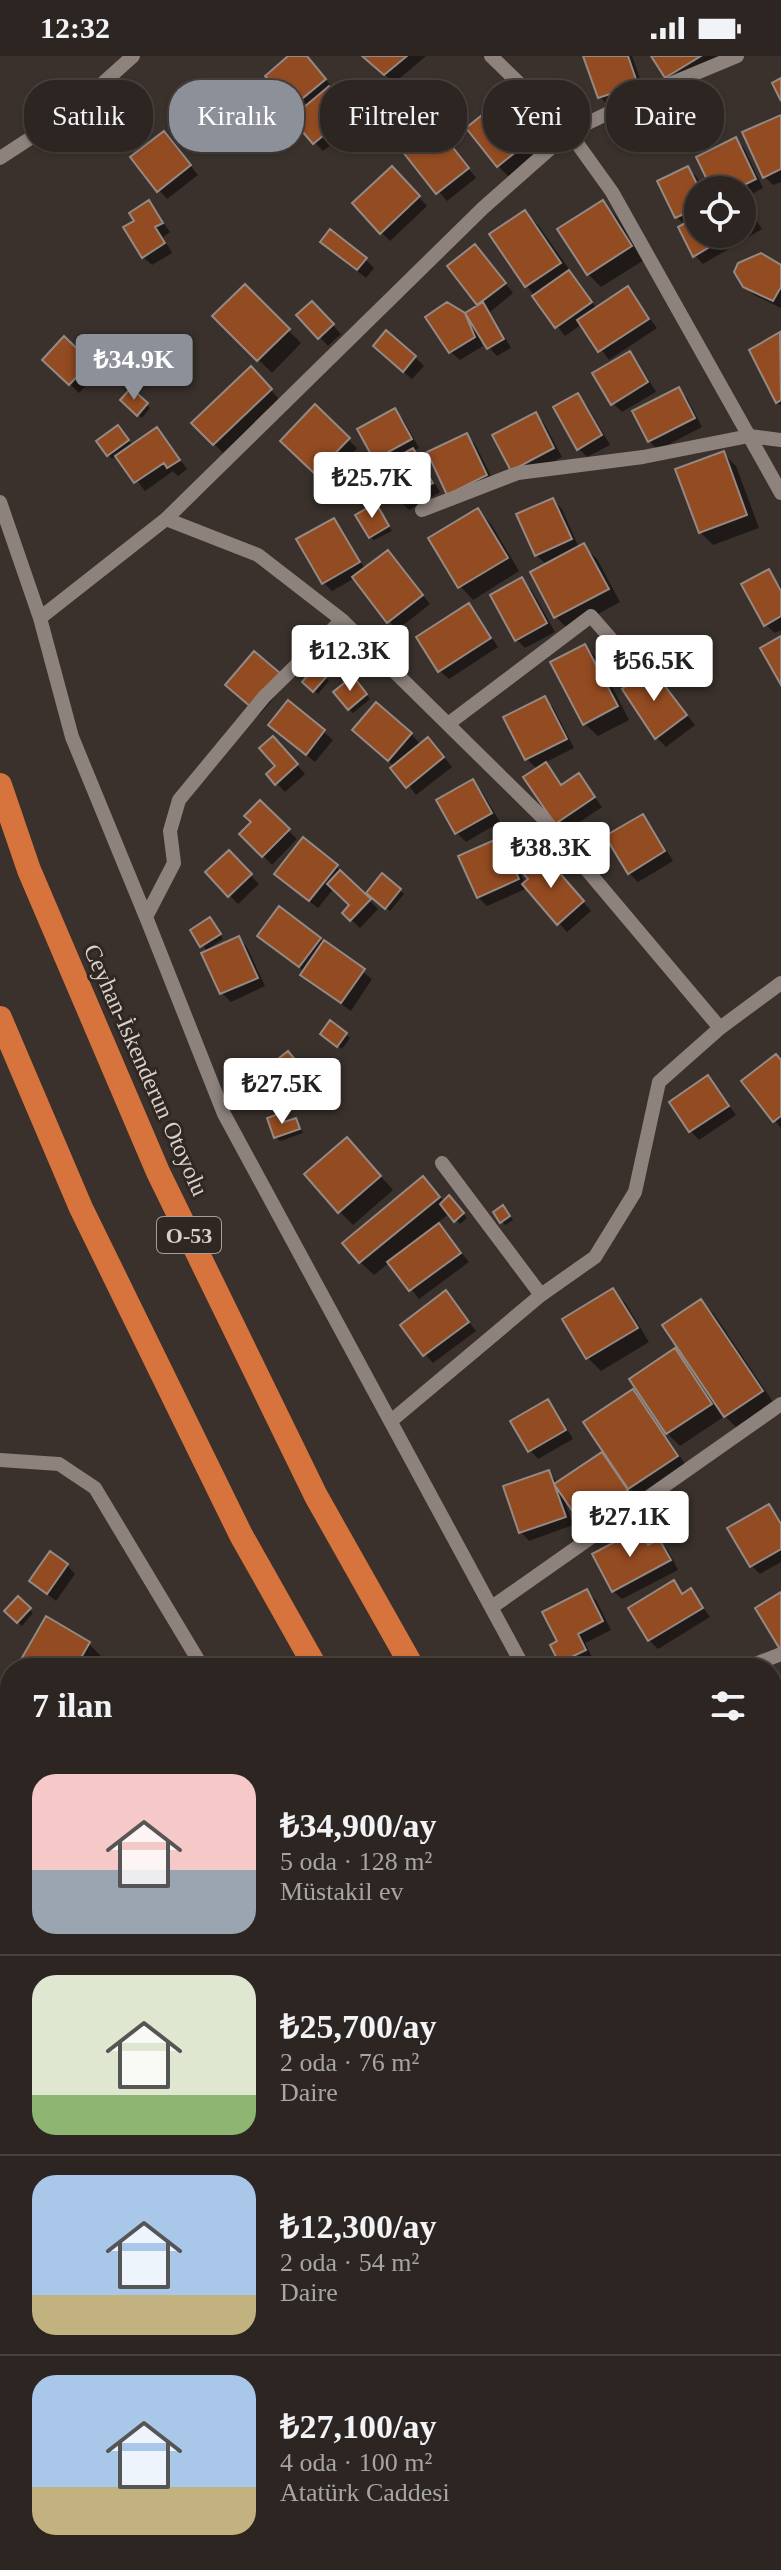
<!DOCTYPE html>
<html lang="tr">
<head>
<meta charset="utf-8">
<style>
  :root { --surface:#2c2521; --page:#38312e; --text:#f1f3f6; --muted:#a6a5a5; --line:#48423f; --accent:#8c9099 }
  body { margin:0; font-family:Georgia,serif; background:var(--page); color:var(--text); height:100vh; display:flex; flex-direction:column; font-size:30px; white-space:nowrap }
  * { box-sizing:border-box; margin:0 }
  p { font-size:26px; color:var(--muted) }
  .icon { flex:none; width:44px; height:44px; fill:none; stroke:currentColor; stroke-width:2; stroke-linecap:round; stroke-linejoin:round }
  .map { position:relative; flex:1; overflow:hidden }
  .sheet { position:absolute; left:0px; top:1602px; width:782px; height:912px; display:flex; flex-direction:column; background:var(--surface); border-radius:32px 32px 0 0; box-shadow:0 2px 6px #0004,0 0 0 2px var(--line) }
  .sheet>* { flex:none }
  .top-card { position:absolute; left:24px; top:24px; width:734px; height:72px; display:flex; gap:16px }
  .buttons { position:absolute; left:684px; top:120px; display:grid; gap:16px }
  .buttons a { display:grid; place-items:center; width:72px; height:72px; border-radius:50%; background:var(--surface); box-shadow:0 2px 6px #0004,0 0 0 2px var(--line); font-size:40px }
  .price { position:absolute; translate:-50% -68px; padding:0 18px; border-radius:8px; background:#fff; color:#222; font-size:26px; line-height:52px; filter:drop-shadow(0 2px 4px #0008) }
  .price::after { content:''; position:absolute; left:50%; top:48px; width:24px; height:18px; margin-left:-12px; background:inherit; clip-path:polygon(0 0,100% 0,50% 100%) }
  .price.selected { background:var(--accent); color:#fff }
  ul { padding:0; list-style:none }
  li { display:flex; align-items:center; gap:24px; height:200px; padding:0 32px }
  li+li { border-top:2px solid var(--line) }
  li span { display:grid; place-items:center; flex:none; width:224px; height:160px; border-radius:24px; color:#555 }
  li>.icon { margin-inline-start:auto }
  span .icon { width:96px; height:96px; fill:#fffc; stroke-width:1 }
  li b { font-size:34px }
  h2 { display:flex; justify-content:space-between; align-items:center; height:96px; padding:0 32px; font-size:34px }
  .chip { padding:0 28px; border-radius:32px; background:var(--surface); box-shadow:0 2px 6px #0004,0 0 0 2px var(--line); font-size:28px; line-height:72px }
  .chip.selected { background:var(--accent); color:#fff }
  .status { display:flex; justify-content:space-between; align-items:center; height:56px; padding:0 40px; background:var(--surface); direction:ltr }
  .status svg { height:22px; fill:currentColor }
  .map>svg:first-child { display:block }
</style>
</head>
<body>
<div class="status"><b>12:32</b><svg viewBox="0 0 49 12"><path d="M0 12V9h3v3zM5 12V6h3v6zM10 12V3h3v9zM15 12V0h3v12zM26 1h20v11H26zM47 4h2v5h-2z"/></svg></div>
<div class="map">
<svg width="781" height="2514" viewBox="0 0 781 2514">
  <rect width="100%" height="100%" fill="#3a312c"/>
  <path fill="#0007" d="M291 0H305L333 32 331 35 360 65 323 95 314 86 301 57 268 20Z
    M364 0H426L394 27Z
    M585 0H632L645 37 609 50 600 41Z
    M653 0H718L720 2 675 30Z
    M246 27 265 49 234 72 225 63Z
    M508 41 551 91 511 123 498 110Z
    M781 61V126L773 129 765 121Z
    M440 76 476 122 447 145 401 91Z
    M735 84 744 92 763 132 742 143V134H715Z
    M172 86 198 119 167 143 159 134Z
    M688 113 697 121 703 134H698V178H742V143L762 173 703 208 695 200 685 169 677 161 660 126Z
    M401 121 427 150 390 185 381 176Z
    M149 147 170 176 163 181 172 197 152 209 143 201 136 166Z
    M603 147 616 160 644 204 601 231 588 218Z
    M525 156 538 169 597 253 628 233 657 272 609 304 582 268 565 280 527 230Z
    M332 195 365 203 374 212 366 222Z
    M484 200 513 237 490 256 511 292 497 300 479 280 483 290 460 304 451 296 465 259 480 250 450 211Z
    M781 212V252L754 239 745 230Z
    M245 231 301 287 272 317 215 260Z
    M312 247 341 278 328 290 299 259Z
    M780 278 781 280V350L777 346Z
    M64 283 98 316 79 337 45 304Z
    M629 298 638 306 656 336 622 356 613 347Z
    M384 299 415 301 424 310 412 323Z
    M251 313 279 343 223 397 194 367Z
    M678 334 687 342 702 371 658 394 649 385Z
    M131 335 150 352 142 362 123 344Z
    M577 339 586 348 610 389 587 401 579 393Z
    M315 351 357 392 325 426 283 385Z
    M394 355 403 363 419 392 413 396 421 404 440 436 409 454 400 445 384 411 376 403Z
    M535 358 544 367 562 401 521 423 512 414Z
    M157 373 187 413 178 420 173 415 145 435 117 399 112 403 98 385 122 375 133 390Z
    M466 379 475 388 495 428 458 446Z
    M723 397 736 410 759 472 713 489 700 476Z
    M553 444 562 453 579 492 584 490 597 503 620 546 569 574 556 561 547 509 536 499Z
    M379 453 392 475 374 484 370 481Z
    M478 455 491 468 519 515 473 544 460 530Z
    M333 464 342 473 365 513 388 496 430 548 397 574 355 522 332 535 324 527Z
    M768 515 781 531V574L775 577 766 569Z
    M522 524 531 533 555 576 525 592 517 584Z
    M469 550 477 559 498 591 449 623 440 615Z
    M584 590 598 603 629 664 598 680 584 667Z
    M316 613 329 625 318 638 304 626Z
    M651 614 695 669 666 691 657 682 625 633Z
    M287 627 260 658 236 638Z
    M356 627 370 643 353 657 349 653Z
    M544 642 553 651 574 692 544 707 563 730 579 719 602 751 565 776 557 767 538 714 527 703Z
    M289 647 333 684 315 706 280 677Z
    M411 678 421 689 437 692 452 711 416 739 395 711 363 683Z
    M282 692 305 718 285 736 269 719 278 711Z
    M472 726 481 734 500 766 466 786 457 777 439 745Z
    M260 747 297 783 272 809 242 778 254 766Z
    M643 760 651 769 673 805 638 826 629 817Z
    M500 784 509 792 525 828 552 809 591 855 567 876 528 832 487 850 478 841Z
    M229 797 259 828 238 848 208 816Z
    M336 810 378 853 360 872 344 857 352 849 334 832 318 852 285 827Z
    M382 820 404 838 390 855 372 841Z
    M214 867 223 883 206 894 193 875Z
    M238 882 247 891 265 930 231 946 222 937 204 898Z
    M320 883 372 923 351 955 311 927 302 919 305 916 268 888Z
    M331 967 350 982 342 993 326 982Z
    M296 1006 321 1037 309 1047 300 1038 283 1052 274 1044Z
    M781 1006V1072L744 1026Z
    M708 1021 736 1059 699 1084 691 1075Z
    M281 1060 286 1068 296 1064 303 1077 280 1085 276 1081Z
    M360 1097 393 1134 353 1169 340 1156Z
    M423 1123 445 1146H453L467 1162 460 1168 450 1157 437 1167 469 1206 419 1243 390 1206 374 1219 360 1206Z
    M506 1155 513 1164 505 1169 502 1165Z
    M613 1234 626 1248 649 1286 601 1315 588 1302Z
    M701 1245 714 1258 775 1349 738 1373 725 1360 680 1390 667 1377 665 1378 689 1414 643 1445 630 1432 635 1443 590 1473 562 1438 573 1469 529 1485 521 1476 549 1416 558 1427 602 1398 610 1406 632 1335 646 1349 647 1348 674 1295 688 1309 690 1308Z
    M454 1246 476 1275 433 1307 425 1298Z
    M548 1346 556 1354 573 1383 538 1403 530 1394Z
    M769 1450 781 1465V1506L760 1518 752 1510Z
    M638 1475 650 1490 659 1485 668 1494 678 1514 622 1543 613 1535Z
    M67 1509 75 1518 56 1545 31 1525Z
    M673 1527 684 1539 691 1535 710 1561 658 1593 649 1584 630 1553Z
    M587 1536 596 1544 611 1574 585 1587 593 1603 574 1612H567L561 1606Z
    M18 1543 33 1557 22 1570 6 1555Z
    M89 1588 102 1601 95 1612H19Z
    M772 1714 777 1719 781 1734V1743L772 1745Z
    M0 1791 10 1797V1824L2 1836Z
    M0 1846 10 1853V1865L4 1877 0 1875Z
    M0 2002 10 2013V2024L8 2025 10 2040 0 2045Z
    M479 2504H521L527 2513 485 2514Z
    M597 2504H620L601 2509Z"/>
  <path fill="#934b21" stroke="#948984" stroke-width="2" d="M288 0H307L326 23 292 51 265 20Z
    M362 0H407L384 19Z
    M583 0H628L638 29 598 42Z
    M651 0H701L665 22Z
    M781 22V45L772 27Z
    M246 25 257 40 224 64 212 49Z
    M329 30 353 55 313 88 291 62Z
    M508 38 539 77 497 111 466 72Z
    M781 59V113L763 122 742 76Z
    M432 65 469 112 436 138 399 91Z
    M164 75 191 109 157 136 130 101Z
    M736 81 756 123 734 134H712L696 101Z
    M392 110 420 140 380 178 352 147Z
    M688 110 700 134H698V152L675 162 657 125Z
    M742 142 755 164 742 172Z
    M149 144 163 167 155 171 165 187 142 202 123 171 134 165 129 157Z
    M603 144 632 190 587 219 557 173Z
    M525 154 561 207 525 231 489 178Z
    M698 160V178H731L693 201 678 171Z
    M330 173 367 202 357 214 320 186Z
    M475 188 506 227 477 249 447 210Z
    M761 197 781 209V231L773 245 743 231 734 216 738 207Z
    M569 214 592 246 555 272 532 240Z
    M245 228 290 273 257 305 212 260Z
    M628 230 649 263 598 296 577 264Z
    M312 245 334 268 318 283 296 259Z
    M447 246 465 257 475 281 449 297 425 261Z
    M483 246 504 283 487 293 465 257Z
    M386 274 416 300 403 316 373 290Z
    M780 276 781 344 776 347 749 294Z
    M64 280 91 306 69 329 42 304Z
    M630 295 648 326 611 349 592 317Z
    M251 310 272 333 213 389 191 367Z
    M679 331 695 362 648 386 632 355Z
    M131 332 148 347 137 360 120 344Z
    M578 337 602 379 577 394 553 351Z
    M315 348 350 382 315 418 280 385Z
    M395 352 412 383 374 404 357 373Z
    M536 356 554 392 511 415 492 379Z
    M118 369 129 384 107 400 96 385Z
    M157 371 180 404 167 412 164 407 134 427 115 400Z
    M467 377 487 419 447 439 427 396Z
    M413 392 433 427 399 446 379 411Z
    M724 395 747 459 699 477 675 413Z
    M553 442 572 483 535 500 516 458Z
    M376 447 389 470 369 482 355 459Z
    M478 452 508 502 458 532 428 482Z
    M334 462 360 506 322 528 296 483Z
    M584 487 609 533 554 562 530 516Z
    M388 494 423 539 387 567 352 521Z
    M769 513 781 535V560L764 570 741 528Z
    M522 521 547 567 515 585 490 539Z
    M469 547 491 582 438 616 416 581Z
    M781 580V629L760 592Z
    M585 588 618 650 583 669 550 606Z
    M254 595 280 617 251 651 225 629Z
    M316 610 327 620 313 636 302 626Z
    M651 612 687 659 655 683 622 633Z
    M353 620 367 638 348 654 333 636Z
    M545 640 567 683 525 704 503 661Z
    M288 644 325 674 306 699 268 669Z
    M376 646 412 677 388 705 352 674Z
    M273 680 298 708 275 729 266 718 275 710 259 692Z
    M428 681 444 701 406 732 390 712Z
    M546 706 561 729 579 717 595 741 555 768 523 721Z
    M473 723 492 757 455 778 436 744Z
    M260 744 290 773 262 801 239 778 251 766 244 760Z
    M643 758 665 795 628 818 605 780Z
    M303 781 338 809 309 845 274 818Z
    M501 781 519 823 477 842 458 800Z
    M229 794 252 818 228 841 205 816Z
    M543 798 584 845 557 869 522 828 528 823 522 816Z
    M340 814 371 843 350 865 342 857 349 849 327 828Z
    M382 817 401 833 385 853 366 837Z
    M279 850 321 882 299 911 257 880Z
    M210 861 221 878 200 891 190 874Z
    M239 880 258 922 220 938 201 897Z
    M324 884 365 913 341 947 300 919Z
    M330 964 347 977 337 991 320 978Z
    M288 995 314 1027 298 1040 291 1030 273 1045 254 1022Z
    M776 998 781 1004V1060L773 1066 741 1025Z
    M708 1019 729 1050 689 1076 669 1046Z
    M281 1057 284 1066 296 1062 300 1073 274 1082 267 1062Z
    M347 1081 381 1120 338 1157 304 1118Z
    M423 1120 440 1141 359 1207 342 1187Z
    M449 1139 464 1157 454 1166 440 1148Z
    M503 1149 510 1160 500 1167 493 1156Z
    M439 1167 461 1197 409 1235 387 1206Z
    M613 1232 638 1272 586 1303 562 1263Z
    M446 1234 469 1266 423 1300 400 1269Z
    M701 1243 763 1335 724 1361 662 1269Z
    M675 1292 712 1348 666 1378 629 1323Z
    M633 1333 678 1400 628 1433 583 1366Z
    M548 1343 566 1374 528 1396 510 1365Z
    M602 1396 628 1434 580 1466 554 1428Z
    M549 1414 566 1461 519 1477 503 1430Z
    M769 1448 781 1468V1493L750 1511 727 1472Z
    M639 1473 648 1489 659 1483 671 1504 612 1536 592 1498Z
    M50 1495 68 1508 47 1538 29 1525Z
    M674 1524 682 1538 691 1532 703 1552 648 1585 628 1552Z
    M587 1533 603 1565 578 1578 586 1594 559 1607 550 1589 557 1585 542 1556Z
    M781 1536V1595L755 1552Z
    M18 1540 31 1552 17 1567 4 1555Z
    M46 1560 90 1586 75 1612H16Z
    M0 1788 10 1795V1802L0 1818Z
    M0 1999 7 2012 0 2016 6 2029 0 2032Z
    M477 2504H519L502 2514H482Z"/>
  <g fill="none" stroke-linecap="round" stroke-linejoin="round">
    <path stroke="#8d827c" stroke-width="14" d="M491 0 569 76 612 136 781 437
      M0 102 72 55 133 0
      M0 446 40 562 72 681 146 861
      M422 454 518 417 643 401 749 380 781 384
      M166 463 258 499 342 564 544 763 720 972
      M40 562 166 463 483 152 569 76 665 30 737 0
      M342 564 264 641 179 744 170 775 174 807 146 861 224 1058 524 1612
      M448 668 591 560 632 607
      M442 1107 541 1239
      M391 1365 541 1239 595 1201 635 1136 659 1026 720 972 781 927
      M0 1404 59 1408 95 1432 203 1612
      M492 1551 781 1348
      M745 1612 781 1598
      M772 1665 781 1702
      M0 1896 10 1891
      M0 2291 10 2289
      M441 2504 445 2514
      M336 2514 338 2504"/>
    <path stroke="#d7733c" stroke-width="24" d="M0 729 29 814 158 1116 316 1440 413 1612
      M0 962 81 1152 241 1479 316 1612
      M772 2175 781 2186
      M772 2313 781 2325"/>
  </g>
  <g text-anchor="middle" stroke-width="6" stroke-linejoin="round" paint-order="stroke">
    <rect fill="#302722" stroke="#a59e9a" stroke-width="2" x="157" y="1161" width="64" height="36" rx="6"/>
    <g font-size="22" font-weight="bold" fill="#d7d1ce">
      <text x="189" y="1187">O-53</text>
    </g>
    <g font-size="24" fill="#d7d1ce" stroke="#302722">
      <text transform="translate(146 1014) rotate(66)" y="8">Ceyhan-İskenderun Otoyolu</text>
    </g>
  </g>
</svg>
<div class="buttons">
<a><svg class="icon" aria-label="locate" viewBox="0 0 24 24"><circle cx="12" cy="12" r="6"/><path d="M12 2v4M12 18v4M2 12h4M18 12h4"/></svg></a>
</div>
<b class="price selected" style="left:134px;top:346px">₺34.9K</b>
<b class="price" style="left:372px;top:464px">₺25.7K</b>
<b class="price" style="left:350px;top:637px">₺12.3K</b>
<b class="price" style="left:654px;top:647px">₺56.5K</b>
<b class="price" style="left:551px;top:834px">₺38.3K</b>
<b class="price" style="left:282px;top:1070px">₺27.5K</b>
<b class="price" style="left:630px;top:1503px">₺27.1K</b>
<div class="top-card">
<a class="chip">Satılık</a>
<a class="chip selected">Kiralık</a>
<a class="chip">Filtreler</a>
<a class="chip">Yeni</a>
<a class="chip">Daire</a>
</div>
<section class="sheet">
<h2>7 ilan<svg class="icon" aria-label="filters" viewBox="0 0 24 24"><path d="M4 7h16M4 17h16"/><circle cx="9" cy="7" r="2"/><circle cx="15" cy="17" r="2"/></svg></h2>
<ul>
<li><span style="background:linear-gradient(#f6c9c9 60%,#9aa5b1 0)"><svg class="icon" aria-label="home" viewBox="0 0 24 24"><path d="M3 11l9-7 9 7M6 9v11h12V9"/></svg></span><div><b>₺34,900/ay</b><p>5 oda · 128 m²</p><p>Müstakil ev</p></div></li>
<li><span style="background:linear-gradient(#dfe7d0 75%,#8fb573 0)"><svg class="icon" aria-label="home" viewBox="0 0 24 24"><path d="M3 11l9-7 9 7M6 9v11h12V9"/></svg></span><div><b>₺25,700/ay</b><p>2 oda · 76 m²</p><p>Daire</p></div></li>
<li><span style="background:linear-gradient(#a9c7e8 75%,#c2b280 0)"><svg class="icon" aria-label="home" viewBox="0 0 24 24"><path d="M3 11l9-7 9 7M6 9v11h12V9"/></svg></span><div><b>₺12,300/ay</b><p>2 oda · 54 m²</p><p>Daire</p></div></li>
<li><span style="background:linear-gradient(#a9c7e8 70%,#c2b280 0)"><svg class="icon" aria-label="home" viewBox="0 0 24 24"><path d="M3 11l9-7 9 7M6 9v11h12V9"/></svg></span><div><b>₺27,100/ay</b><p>4 oda · 100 m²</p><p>Atatürk Caddesi</p></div></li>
</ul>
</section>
</div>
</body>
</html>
